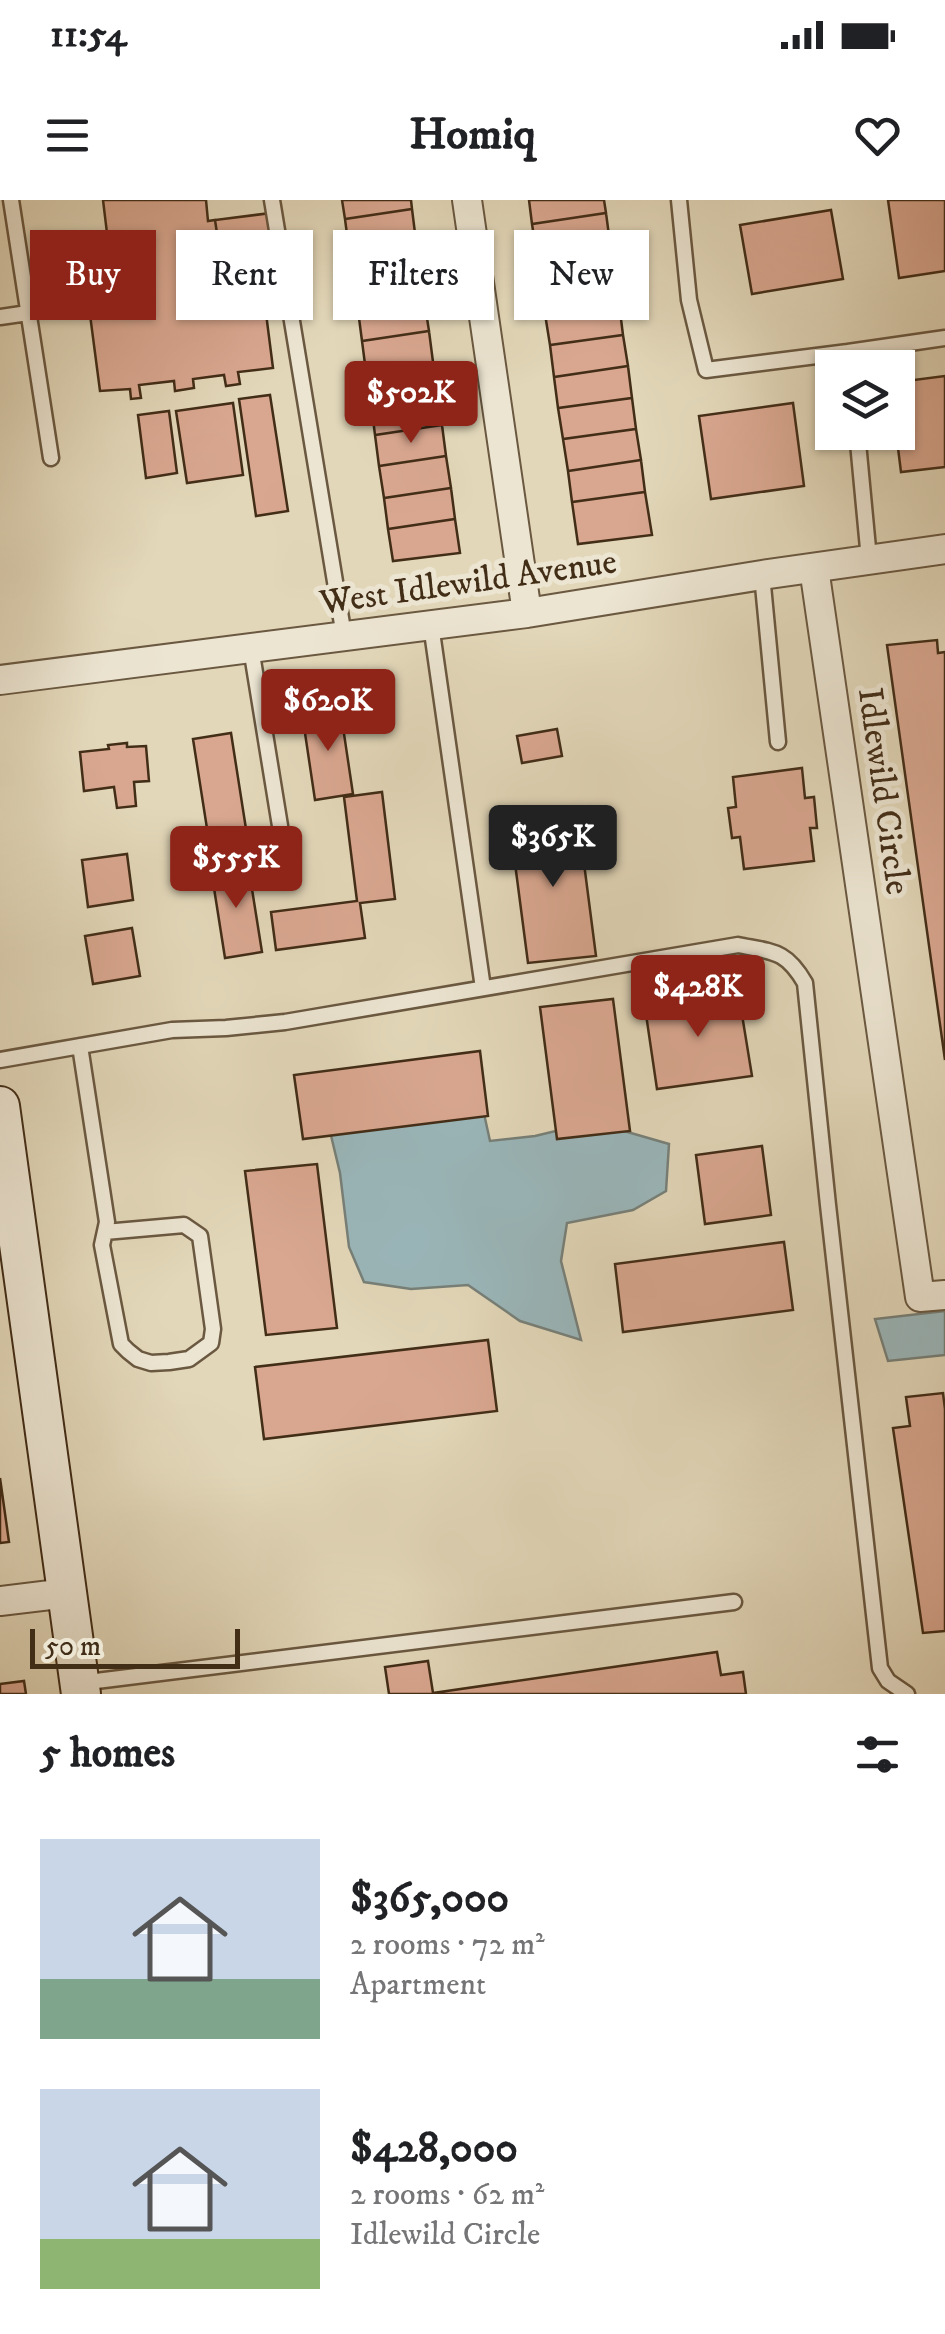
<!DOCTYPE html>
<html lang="en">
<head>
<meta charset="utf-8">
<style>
  :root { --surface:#fff; --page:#f6f6f6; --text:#202124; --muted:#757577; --accent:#8f2418 }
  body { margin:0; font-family:"IM FELL DW Pica",serif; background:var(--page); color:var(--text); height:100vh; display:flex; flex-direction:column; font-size:38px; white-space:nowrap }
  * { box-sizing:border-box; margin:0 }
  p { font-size:32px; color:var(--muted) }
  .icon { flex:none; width:55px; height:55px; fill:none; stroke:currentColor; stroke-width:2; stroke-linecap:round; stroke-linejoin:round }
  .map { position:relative; height:1494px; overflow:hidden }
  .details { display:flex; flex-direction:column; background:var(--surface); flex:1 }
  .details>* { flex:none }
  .banner { position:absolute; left:30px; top:30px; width:885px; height:90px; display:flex; gap:20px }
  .fabs { position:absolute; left:815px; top:150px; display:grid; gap:20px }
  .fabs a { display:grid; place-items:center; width:100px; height:100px; border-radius:0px; background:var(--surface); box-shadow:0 2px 8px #0004; font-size:50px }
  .scale { position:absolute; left:30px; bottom:25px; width:210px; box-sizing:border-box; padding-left:10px; border:5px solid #422d17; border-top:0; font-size:28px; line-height:35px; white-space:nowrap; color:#422d17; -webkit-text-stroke:8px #ece5d2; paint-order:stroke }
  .price { position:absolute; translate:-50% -85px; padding:0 22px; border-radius:10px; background:var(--accent); color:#fff; font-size:32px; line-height:65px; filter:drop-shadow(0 2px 5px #0008) }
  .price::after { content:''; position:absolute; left:50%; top:60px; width:30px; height:22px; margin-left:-15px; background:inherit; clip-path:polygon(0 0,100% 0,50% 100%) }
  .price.selected { background:#222; color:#fff }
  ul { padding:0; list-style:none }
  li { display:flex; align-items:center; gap:30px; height:250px; padding:0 40px }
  li span { display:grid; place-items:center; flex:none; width:280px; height:200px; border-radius:0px; color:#555 }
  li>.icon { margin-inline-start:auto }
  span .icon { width:120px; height:120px; fill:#fffc; stroke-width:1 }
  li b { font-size:42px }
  h2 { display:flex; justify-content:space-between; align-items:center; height:120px; padding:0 40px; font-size:42px }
  .pill { padding:0 35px; border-radius:0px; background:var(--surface); box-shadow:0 2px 8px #0004; font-size:35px; line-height:90px }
  .pill.selected { background:var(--accent); color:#fff }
  .status { display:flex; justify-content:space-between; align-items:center; height:70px; padding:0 50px; background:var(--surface); direction:ltr }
  .status svg { height:28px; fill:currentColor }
  header { display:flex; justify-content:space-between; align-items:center; height:130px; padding:0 40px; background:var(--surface); font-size:45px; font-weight:700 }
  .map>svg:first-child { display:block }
</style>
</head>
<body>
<div class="status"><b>11:54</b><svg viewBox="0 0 49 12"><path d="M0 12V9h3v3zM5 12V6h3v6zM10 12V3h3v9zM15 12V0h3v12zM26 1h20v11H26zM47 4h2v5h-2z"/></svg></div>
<header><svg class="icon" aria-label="menu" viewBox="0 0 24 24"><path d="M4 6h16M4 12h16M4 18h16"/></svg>Homiq<svg class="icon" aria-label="heart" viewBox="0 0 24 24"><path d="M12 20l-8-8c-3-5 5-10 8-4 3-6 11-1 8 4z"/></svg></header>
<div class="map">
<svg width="945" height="1494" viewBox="0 0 945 1494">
  <rect width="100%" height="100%" fill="#e2d7b9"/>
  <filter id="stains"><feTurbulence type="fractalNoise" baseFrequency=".002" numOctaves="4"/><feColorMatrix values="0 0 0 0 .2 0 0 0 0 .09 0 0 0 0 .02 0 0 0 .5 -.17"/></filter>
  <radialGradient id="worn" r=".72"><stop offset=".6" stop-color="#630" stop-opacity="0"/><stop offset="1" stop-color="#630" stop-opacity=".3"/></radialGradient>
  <path fill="#9ab7bb" stroke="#778079" stroke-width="2.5" d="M481 900 490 941 535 936 593 922 669 944 666 991 633 1010 567 1023 561 1061 581 1140 520 1121 468 1085 411 1089 364 1082 349 1047 340 973 328 923Z
    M945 1111V1155L888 1161 875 1119Z"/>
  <path fill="#d9a790" stroke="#422d17" stroke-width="2.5" d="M103 0H206L208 21 215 20 218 40 256 35 273 168 238 172 240 184 226 186 224 175 193 179 194 188 175 191 174 181 139 185 141 198 131 199 130 189 100 191 83 61H76L72 36 107 33Z
    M342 0H411L412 9 345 19Z
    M529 0H604L606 13 532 24Z
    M888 0H945V71L899 78Z
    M412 9 416 41 349 50 345 19Z
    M831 10 843 79 752 94 740 25Z
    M279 12 281 32 218 40 215 20Z
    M606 13 612 58 539 69 532 24Z
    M416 41 422 86 356 95 349 50Z
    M612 58 619 103 545 114 539 69Z
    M422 86 429 131 362 141 356 95Z
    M619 103 623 135 550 145 545 114Z
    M429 131 433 162 366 172 362 141Z
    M623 135 628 166 554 177 550 145Z
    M433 162 437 194 371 203 366 172Z
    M628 166 632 198 558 208 554 177Z
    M945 176V267L901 272 896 232 898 182Z
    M437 194 442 225 375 235 371 203Z
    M270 195 288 311 256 316 239 199Z
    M632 198 636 229 563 239 558 208Z
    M233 203 243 275 187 283 176 211Z
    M793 203 804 286 711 299 699 216Z
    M169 211 177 273 146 278 138 215Z
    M442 225 446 256 379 266 375 235Z
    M636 229 641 260 568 271 563 239Z
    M446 256 451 288 384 298 379 266Z
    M641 260 645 292 572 302 568 271Z
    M451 288 455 319 388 329 384 298Z
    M645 292 652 335 578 344 572 302Z
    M455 319 460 353 393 361 388 329Z
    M937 440 938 453 945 452V860L887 445Z
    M340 507 353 594 315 600 302 513Z
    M557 529 562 556 522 563 517 536Z
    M231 533 249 648 211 654 193 539Z
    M127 543V547L146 546 149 581 134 582 136 606 117 608 114 587 84 591 80 552 109 549 108 545Z
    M802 568 805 598 814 597 817 628H810L814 661 744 669 740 637 732 638 728 608 736 607 733 577Z
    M382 592 395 699 360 703 365 738 276 750 271 712 357 701 344 597Z
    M578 617 596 756 528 763 510 625Z
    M127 654 133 700 88 707 82 660Z
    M248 664 262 752 225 758 211 669Z
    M132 728 140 776 93 784 85 736Z
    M737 784 752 876 657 889 643 794 667 791 670 813 712 806 709 787Z
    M613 799 630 931 557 939 540 807Z
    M480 851 488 916 303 939 294 875Z
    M762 946 771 1015 705 1024 696 955Z
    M317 964 337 1128 266 1135 245 971Z
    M784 1042 793 1110 623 1132 615 1064Z
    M488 1140 497 1211 264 1239 255 1167Z
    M943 1193 945 1209V1431L923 1433 893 1228 910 1226 906 1197Z
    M0 1278 9 1342 0 1343Z
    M717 1452 721 1475 743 1472 746 1494H389L385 1467 428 1461 433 1493Z
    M24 1481 26 1494H0V1484Z"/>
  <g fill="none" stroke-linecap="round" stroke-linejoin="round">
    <g stroke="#6a5840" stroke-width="19">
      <path id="lane" d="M11 0 51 258
        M272 0 344 436
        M679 0 689 100 706 170 848 152 850 168
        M0 117 28 113
        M848 152 945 138
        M857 232 869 359
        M762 375 778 542
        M431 425 483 788
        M251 448 289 681
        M80 846 107 1022 102 1045 121 1144 128 1151 138 1159 151 1163 169 1162 189 1159 211 1143 213 1129 200 1036 184 1025 105 1032
        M0 860 172 830 226 828 285 822 738 745C773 752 786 750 805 783L828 1005 880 1468 888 1481 907 1494
        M80 1483 734 1402"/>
    </g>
    <g stroke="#6a5840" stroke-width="32">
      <path id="street" d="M467 0 527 413
        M814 368 920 1097 945 1095
        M0 480 527 413 762 375 945 349
        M0 1401 67 1393"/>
    </g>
    <g stroke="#422d17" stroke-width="42">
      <path id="secondary" d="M0 906 81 1494"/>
    </g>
    <use href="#lane" stroke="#ece5d2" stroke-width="14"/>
    <use href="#street" stroke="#ece5d2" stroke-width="28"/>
    <use href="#secondary" stroke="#ece5d2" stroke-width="38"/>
  </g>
  <g text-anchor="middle" stroke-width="10" stroke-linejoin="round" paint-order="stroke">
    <g font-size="35" fill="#422d17" stroke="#ece5d2">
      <text transform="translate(468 381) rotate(-8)" y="12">West Idlewild Avenue</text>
      <text transform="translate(885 591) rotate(82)" y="12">Idlewild Circle</text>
    </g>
  </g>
  <rect width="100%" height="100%" filter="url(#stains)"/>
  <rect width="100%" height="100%" fill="url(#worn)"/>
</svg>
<div class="fabs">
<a><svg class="icon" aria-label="layers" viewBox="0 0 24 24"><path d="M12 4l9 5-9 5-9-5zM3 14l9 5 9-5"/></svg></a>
</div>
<div class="scale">50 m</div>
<b class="price" style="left:411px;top:246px">$502K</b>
<b class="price" style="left:328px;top:554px">$620K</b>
<b class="price selected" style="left:553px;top:690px">$365K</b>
<b class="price" style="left:236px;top:711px">$555K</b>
<b class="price" style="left:698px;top:840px">$428K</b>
<div class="banner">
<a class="pill selected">Buy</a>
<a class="pill">Rent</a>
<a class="pill">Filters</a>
<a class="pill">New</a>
</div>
</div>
<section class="details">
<h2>5 homes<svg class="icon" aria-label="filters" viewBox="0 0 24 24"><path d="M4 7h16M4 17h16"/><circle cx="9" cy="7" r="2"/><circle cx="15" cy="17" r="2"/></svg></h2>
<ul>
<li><span style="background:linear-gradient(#c9d6e8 70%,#7fa58c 0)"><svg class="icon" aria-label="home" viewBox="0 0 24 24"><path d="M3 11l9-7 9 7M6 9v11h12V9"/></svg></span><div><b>$365,000</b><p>2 rooms · 72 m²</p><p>Apartment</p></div></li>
<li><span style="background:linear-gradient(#c9d6e8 75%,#8fb573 0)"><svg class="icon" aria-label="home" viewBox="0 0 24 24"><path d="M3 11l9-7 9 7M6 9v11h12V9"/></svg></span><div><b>$428,000</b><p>2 rooms · 62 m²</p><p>Idlewild Circle</p></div></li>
</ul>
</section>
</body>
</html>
